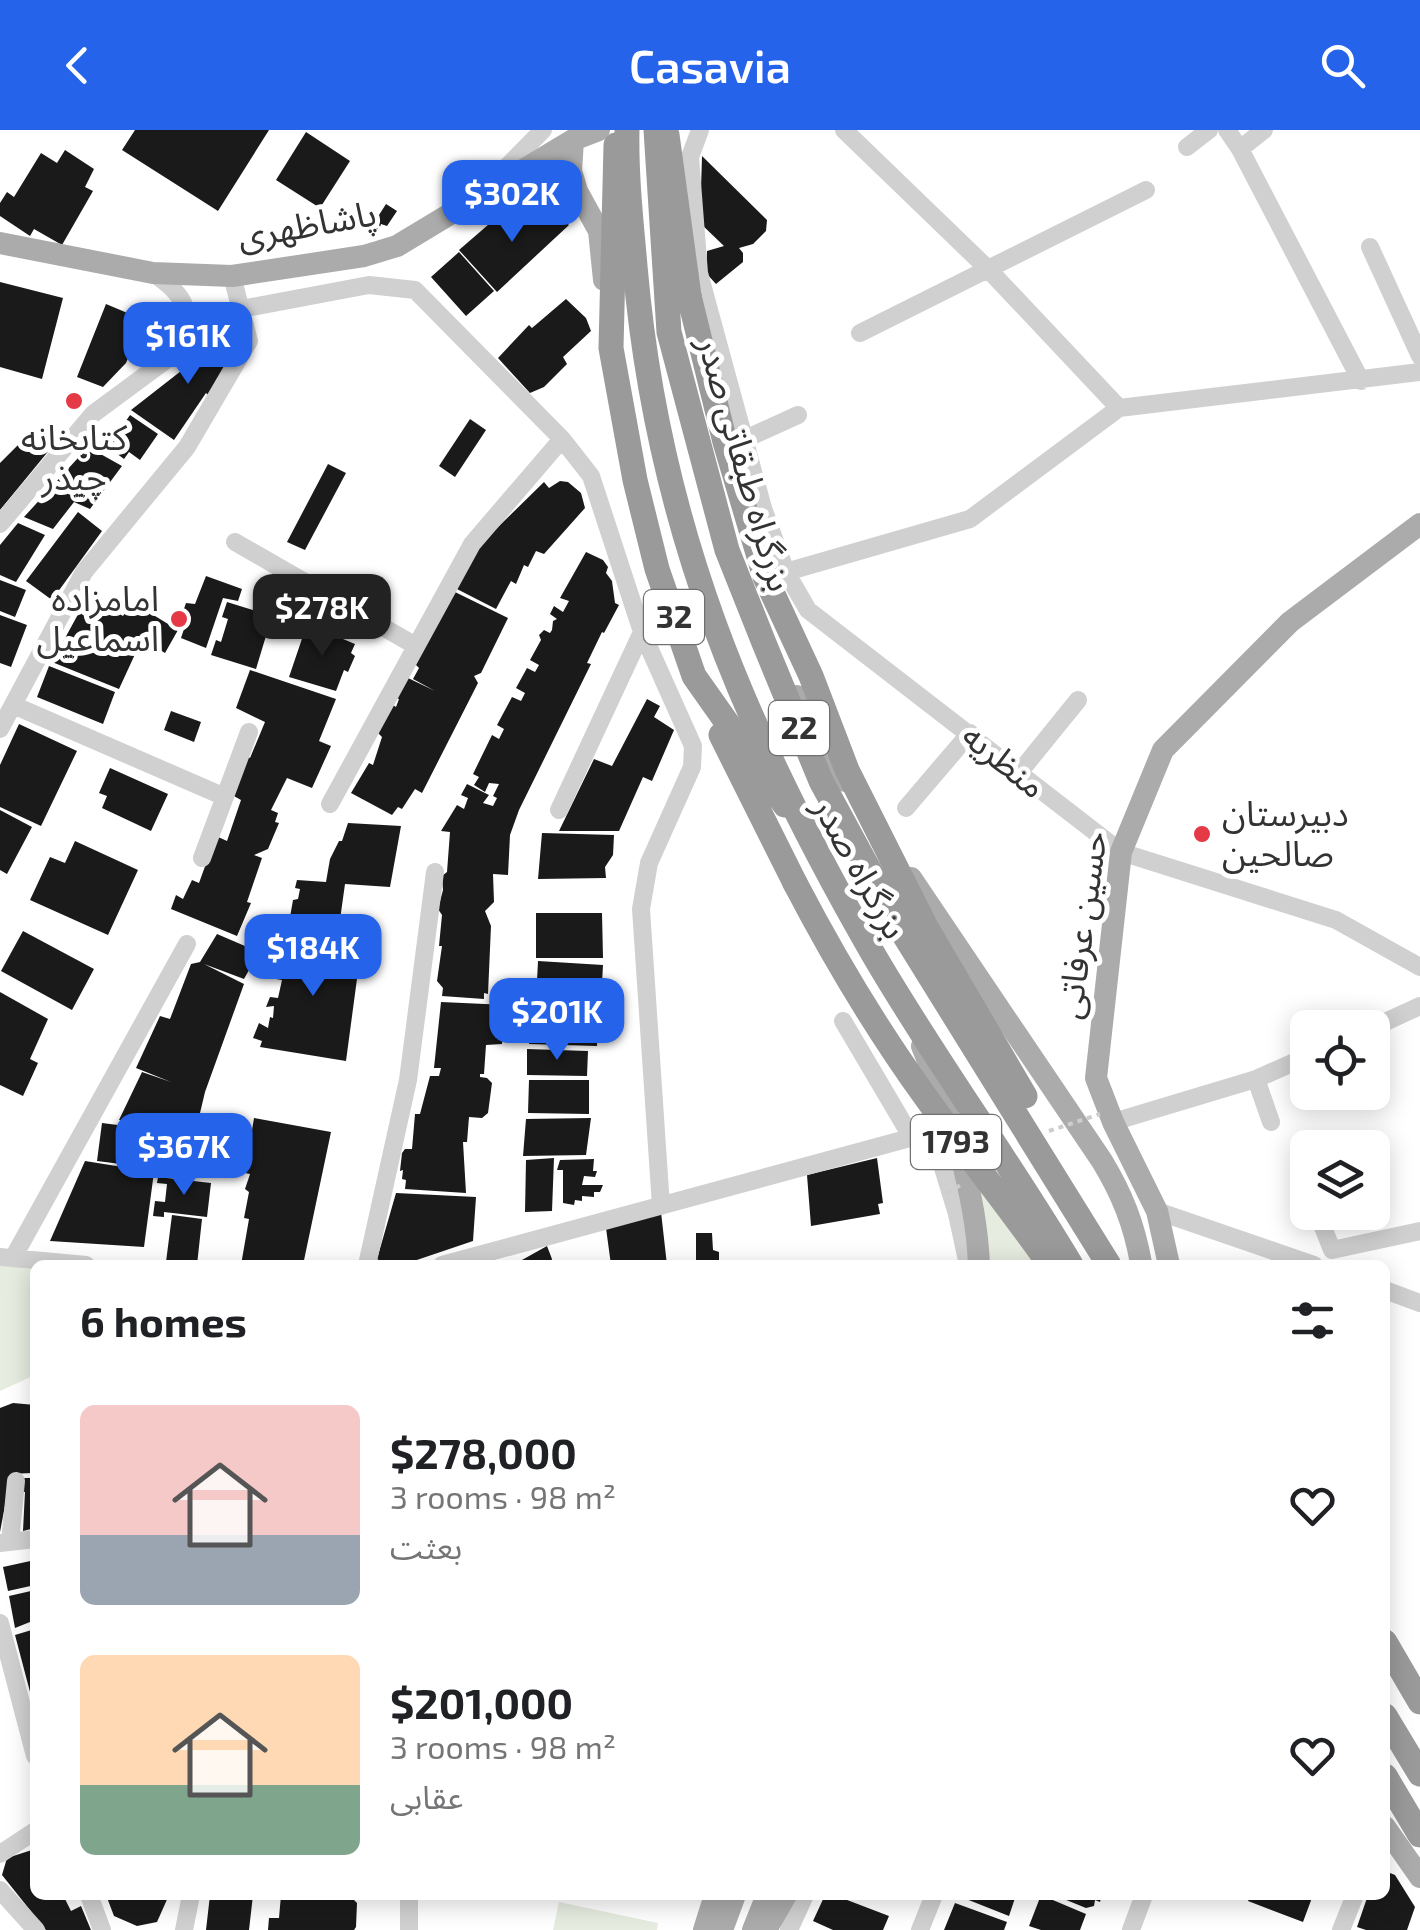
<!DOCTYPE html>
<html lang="en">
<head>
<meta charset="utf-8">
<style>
  :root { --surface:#fff; --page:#f2f2f2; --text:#202124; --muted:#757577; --accent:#2563eb }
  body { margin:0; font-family:"Exo 2","Noto Sans Arabic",sans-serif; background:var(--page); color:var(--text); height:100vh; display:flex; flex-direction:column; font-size:38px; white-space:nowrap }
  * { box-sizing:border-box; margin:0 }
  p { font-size:32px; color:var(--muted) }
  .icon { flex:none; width:55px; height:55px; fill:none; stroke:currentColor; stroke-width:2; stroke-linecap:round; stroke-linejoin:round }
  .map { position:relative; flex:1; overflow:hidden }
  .sheet { position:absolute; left:30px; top:1130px; width:1360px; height:640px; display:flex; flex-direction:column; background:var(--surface); border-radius:15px; box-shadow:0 5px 25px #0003 }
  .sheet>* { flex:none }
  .tools { position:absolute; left:1290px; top:880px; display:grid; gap:20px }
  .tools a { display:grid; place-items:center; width:100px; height:100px; border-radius:15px; background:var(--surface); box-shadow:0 5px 25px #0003; font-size:50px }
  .price { position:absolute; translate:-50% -85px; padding:0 22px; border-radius:20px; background:var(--accent); color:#fff; font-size:32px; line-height:65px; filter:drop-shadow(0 2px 5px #0008) }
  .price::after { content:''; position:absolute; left:50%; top:60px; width:30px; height:22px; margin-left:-15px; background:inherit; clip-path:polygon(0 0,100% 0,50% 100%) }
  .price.selected { background:#222; color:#fff }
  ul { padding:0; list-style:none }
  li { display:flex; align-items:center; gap:30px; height:250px; padding:0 50px }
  li span { display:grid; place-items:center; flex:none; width:280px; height:200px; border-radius:15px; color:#555 }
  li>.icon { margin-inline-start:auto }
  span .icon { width:120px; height:120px; fill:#fffc; stroke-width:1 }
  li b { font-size:42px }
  h2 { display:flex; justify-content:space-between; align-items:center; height:120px; padding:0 50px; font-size:42px }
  header { display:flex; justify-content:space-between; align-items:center; height:130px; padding:0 50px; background:var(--accent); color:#fff; font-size:45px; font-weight:600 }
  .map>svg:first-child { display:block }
</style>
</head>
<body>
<header><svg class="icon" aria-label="back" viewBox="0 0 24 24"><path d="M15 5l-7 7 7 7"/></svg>Casavia<svg class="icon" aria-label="search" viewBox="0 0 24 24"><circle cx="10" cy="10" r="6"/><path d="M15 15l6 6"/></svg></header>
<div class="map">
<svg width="1420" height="1800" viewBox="0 0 1420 1800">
  <rect width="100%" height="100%" fill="#fff"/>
  <path fill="#e6ecdf" d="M977 1052 1037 1135H989Z
    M0 1135 35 1140V1245L0 1261Z
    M559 1772 658 1793 657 1800H553Z"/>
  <path fill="#1a1a1a" d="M135 0H269L218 81 122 20Z
    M306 2 350 31 320 78 276 50Z
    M65 20 94 39 85 57 93 61 62 115 34 99 30 106 0 86V73L7 62 14 67 41 23 57 33Z
    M702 26 767 90 766 101 753 114 739 118 743 123V132L716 154 706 143 707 121 724 116 700 93Z
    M542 73 569 95 497 162 459 120 496 88 507 100 515 92 519 95Z
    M386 74 397 81 387 96 381 94 379 100 372 96Z
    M459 122 494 161 466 186 431 147Z
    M0 152 63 168 42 249 0 237Z
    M566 169 586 188 591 201 563 227 567 234 544 257 530 263 498 228 529 195 532 198Z
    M106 174 144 190 126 233 103 257 77 247Z
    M220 202 241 210 209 266 206 263 174 310 131 280 181 241Z
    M130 285 158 304 140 330 129 322 124 329 108 317Z
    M470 289 486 300 455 347 439 336Z
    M32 301 51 318 0 380V333Z
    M88 317 122 336 90 379 74 372 53 399 24 387Z
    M328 334 346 343 305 420 287 412Z
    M560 351 568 352 581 363 585 378 544 424 536 421 528 437 524 435 516 454 511 451 496 479 453 457 488 397 495 400 544 352 549 358Z
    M78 382 102 401 52 470 26 451Z
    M18 393 45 405 16 452 0 445V415Z
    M586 422 603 430 608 437 606 443 612 451 615 473 619 475 604 503 602 502 587 533 591 534 519 680 510 705 508 745 493 744 494 772 485 781 491 796 488 864 484 863V869L442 866 443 858 437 851 442 816H439L442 785 438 779 443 760 442 746 447 742 450 702 441 701 457 675 464 679 468 668 461 665 467 654 489 665 483 673 493 676 497 668 493 666 499 654 489 653 485 662 474 655 479 647 473 644 492 605 499 609 504 599 497 595 512 567 521 571 525 563 516 558 527 538 535 542 539 535 530 530 541 510 539 505 544 500 550 503 552 500 553 491 557 489 550 484 554 476 563 482 569 471 560 468Z
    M206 446 242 459 238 471 223 468 206 518 181 508 184 499 179 493 186 473 195 474Z
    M0 450 26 460 15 487 0 481Z
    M455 462 508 488 481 543 474 546 478 553 422 663 415 659 402 679 398 677 392 685 351 663 369 633 373 635 382 607 378 603 393 575 396 577 399 569 396 568 406 547 435 561 413 549 419 538 415 534Z
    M88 466 123 486 132 472 178 500 165 523 142 509 119 559 52 532Z
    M227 472 272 486 256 539 211 525 216 510 221 512 228 489 222 487Z
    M0 485 27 495 11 537 0 533Z
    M307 494 355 514 351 523 355 526 348 542 344 540 336 561 289 547Z
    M49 536 115 562 103 594 37 567Z
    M250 540 336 569 319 611 331 616 312 658 287 648 271 680 278 683 275 692 279 693 268 719 254 725 262 728 247 772 251 773 237 806 171 779 176 765 183 769 192 750 199 753 216 706 227 711 241 670 232 665 246 626 250 628 265 592 236 578Z
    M647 569 660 576 654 587 674 600 652 651 643 647 619 701H559L594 629 612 636Z
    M171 581 201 592 194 612 164 600Z
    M19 594 77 621 41 696 0 677V635Z
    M110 638 168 664 151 701 102 678 107 666 99 663Z
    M0 680 32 697 7 744 0 740Z
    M348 693 401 696 390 757 345 754 338 804 289 793 293 770 298 769 300 759 295 758 297 750 326 752 330 729 339 711H342Z
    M542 703 614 705 613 725 605 737 606 748 538 749Z
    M75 711 138 740 108 805 30 770 50 727 65 733Z
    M536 783H602L603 828H536Z
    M23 801 94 839 72 880 1 841Z
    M217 804 259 822 244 849 204 834 244 854 205 962 195 1004 119 990 142 942 171 952 136 938 160 886 170 889 191 834 200 832Z
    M296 806 359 816 361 819 346 931 260 917 262 911 253 908 259 893 268 898 270 887 273 888 274 876 266 877 270 867 278 868 282 850 276 849V830L283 812 290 813Z
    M538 831 603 835 601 871 537 868 538 863H547V851H537Z
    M0 862 48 889 30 929 38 933 23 966 0 955Z
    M441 872 507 875 502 914 486 915 484 944H480V947L487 948 492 953 488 983 482 988 469 987 467 1012H463L466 1063 405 1059 406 1050 402 1049 403 1040 400 1041 402 1023 405 1019H412L415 984H420L430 946H439L441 938H434Z
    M528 872 598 874 597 916 529 914V901L540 902V891L528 890Z
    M527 919 588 921 587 946 527 945Z
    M529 950H589V984L528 983Z
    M254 988 331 1002 303 1135H241L249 1089 244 1088 249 1062 245 1059 250 1044 245 1043Z
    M591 988 586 1025 523 1026 526 989Z
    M102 993 189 1004 184 1042 97 1031Z
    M554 1028 552 1081 525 1082 526 1030Z
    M877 1028 883 1073 878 1074 880 1084 811 1096 807 1045Z
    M594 1029 593 1041H597L595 1047 584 1046 582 1055H603L600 1062H594V1067L582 1066V1071L575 1070 574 1075 563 1073V1040H557L560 1030Z
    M85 1031 154 1042 144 1117 50 1111Z
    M158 1047 211 1053 207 1087 164 1082V1087L153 1086 155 1071 165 1072 167 1054 157 1053Z
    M396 1063 476 1067 473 1111 402 1135H386L377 1129Z
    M661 1082 667 1135H611L606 1098Z
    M172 1085 202 1089 197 1135 166 1132Z
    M696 1103H712L713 1120 719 1122V1135H696Z
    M547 1116 552 1129 550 1135H513Z
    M13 1273 35 1275V1311L31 1312 35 1320 32 1343 11 1344 0 1402V1278Z
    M24 1348H35V1398L23 1401 25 1362 21 1361Z
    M35 1430V1455L8 1461 3 1437Z
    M31 1461 35 1490 15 1498 9 1466Z
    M35 1499V1577H34L15 1505Z
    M35 1719V1765H63L71 1781 81 1776 91 1800H46L2 1745 7 1728Z
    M1385 1741 1395 1745 1415 1777 1407 1800H1366L1357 1797 1368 1765H1385Z
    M106 1765H169L157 1792 137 1796 114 1786Z
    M210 1765H253L249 1800H206Z
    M281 1765H349L357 1773 356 1797 354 1800H268L269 1788H279Z
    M825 1765H834L889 1786 883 1800H833L813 1791Z
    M956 1765H1016L1009 1786Z
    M1041 1765 1086 1784 1080 1800H1041L1029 1796Z
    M1054 1765H1102L1100 1772 1095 1770 1094 1776 1086 1778Z
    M1251 1765H1313L1303 1792 1248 1771Z
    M955 1773 1007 1792 1004 1800H944Z"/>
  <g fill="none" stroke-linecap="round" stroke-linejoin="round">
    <path stroke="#d0d0d0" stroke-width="18" d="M700 0 690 27 699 143 763 378 786 442 808 480 1121 722 1336 790 1420 837
      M844 0 988 139 1119 278
      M1227 0 1240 19 1361 251
      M1187 17 1209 0
      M1240 19 1264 0
      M491 53 543 0
      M1370 117 1420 226
      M153 143C184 164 196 182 179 219
      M860 203 1146 60
      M743 310 798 285
      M0 394 93 284 216 193 241 179 369 155 415 160 562 309 591 346 642 502 693 616 692 637 649 733 641 779 661 1076
      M235 412 416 516
      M786 442 970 389 1119 278 1420 242
      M13 575 225 667
      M0 599 84 442 187 317 249 211 232 146
      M1018 644 1078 570
      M330 674 472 414 562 309
      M906 678 970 603
      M559 680 642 502
      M202 728 249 602
      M843 891 912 1008
      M1372 898 1420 876
      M1256 949 1271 992
      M1113 992 1256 949 1308 926
      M1306 1056 1308 1059
      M1157 1081 1314 1135
      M1317 1082 1332 1120 1420 1101
      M0 1127 86 1135
      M13 1128 187 814
      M367 1135 408 950 435 742
      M442 1135 932 1002 957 1084 968 1135
      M1385 1160 1420 1173
      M10 1412 16 1351
      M0 1413 35 1409
      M0 1493 35 1626
      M0 1724 35 1701
      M0 1760 36 1800
      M89 1765 102 1800
      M409 1765V1800
      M184 1800 191 1765
      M789 1800 805 1765
      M920 1800 934 1765
      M1131 1800 1144 1765
      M1341 1800 1355 1765"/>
    <path stroke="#ababab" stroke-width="22" d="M573 10 571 41 577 61 599 101 604 150
      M0 113 153 143 232 146 364 126 397 116 573 10 599 0
      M797 566 845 651
      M911 748 1102 1031C1122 1064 1134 1094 1141 1133
      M922 916C950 985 976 1060 979 1135
      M1169 1135 1157 1081 1113 992 1096 948 1121 722 1163 620 1290 492 1420 394
      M1385 1697 1420 1747
      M704 1800 715 1765
      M722 1800 735 1765
      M753 1800 767 1765
      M766 1800 786 1765"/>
    <path stroke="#9a9a9a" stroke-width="25" d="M667 5 689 166
      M616 15 611 218 635 350 657 439 694 546 785 675
      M721 605 795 753
      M1385 1512 1420 1572
      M1385 1586 1420 1644
      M1385 1646 1420 1705"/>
    <path stroke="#cdcdcd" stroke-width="4" stroke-dasharray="5 5" stroke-linecap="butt" d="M1049 1001 1100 984
      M947 1063 964 1053"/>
    <path stroke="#9a9a9a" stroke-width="25" d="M627 0C626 46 631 90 635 136 657 395 744 599 872 822 934 929 1008 1029 1071 1135
      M656 0 669 202 727 420 764 513 821 651 906 808 1109 1135
      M689 166 725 312 765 447 811 546 847 640 926 797 1025 966
      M795 753C834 828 877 900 927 969 967 1025 1010 1078 1050 1135"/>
  </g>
  <g fill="#e63946" stroke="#fff" stroke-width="4">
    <circle cx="74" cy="271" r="10"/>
    <circle cx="179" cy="489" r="10"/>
    <circle cx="1202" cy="704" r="10"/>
  </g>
  <g text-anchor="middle" stroke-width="10" stroke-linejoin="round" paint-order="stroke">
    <g fill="#fff" stroke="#707070" stroke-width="2.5">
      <rect x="644" y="460" width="60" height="54" rx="8"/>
      <rect x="769" y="571" width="60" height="54" rx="8"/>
      <rect x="911" y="985" width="90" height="54" rx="8"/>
    </g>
    <g font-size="32" font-weight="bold" fill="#333">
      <text x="674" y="498">32</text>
      <text x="799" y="609">22</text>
      <text x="956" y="1023">1793</text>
    </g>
    <g font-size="35" fill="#333" stroke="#fff">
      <text transform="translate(307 95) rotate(-10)" y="12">پاشاظهری</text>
      <text transform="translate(745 334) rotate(74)" y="12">بزرگراه طبقاتی صدر</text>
      <text transform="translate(1004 631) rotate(39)" y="12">منظریه</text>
      <text transform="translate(860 738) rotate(61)" y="12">بزرگراه صدر</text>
      <text transform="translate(1082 795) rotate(-82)" y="12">حسین عرفاتی</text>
    </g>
    <g font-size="35" fill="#333" stroke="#fff">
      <text x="74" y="320">کتابخانه<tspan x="74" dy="40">چیذر</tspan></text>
      <text x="159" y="481" text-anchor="end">امامزاده<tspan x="159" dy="40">اسماعیل</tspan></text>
      <text x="1222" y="696" text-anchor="start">دبیرستان<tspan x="1222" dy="40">صالحین</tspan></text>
    </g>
  </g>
</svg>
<div class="tools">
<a><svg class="icon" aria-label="locate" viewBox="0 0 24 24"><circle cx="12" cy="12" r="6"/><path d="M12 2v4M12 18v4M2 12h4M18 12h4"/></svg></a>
<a><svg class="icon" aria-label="layers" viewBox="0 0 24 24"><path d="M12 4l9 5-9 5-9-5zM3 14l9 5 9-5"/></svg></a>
</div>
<b class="price" style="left:512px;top:115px">$302K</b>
<b class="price" style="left:188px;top:257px">$161K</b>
<b class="price selected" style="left:322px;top:529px">$278K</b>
<b class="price" style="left:313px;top:869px">$184K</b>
<b class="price" style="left:557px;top:933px">$201K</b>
<b class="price" style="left:184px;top:1068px">$367K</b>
<section class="sheet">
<h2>6 homes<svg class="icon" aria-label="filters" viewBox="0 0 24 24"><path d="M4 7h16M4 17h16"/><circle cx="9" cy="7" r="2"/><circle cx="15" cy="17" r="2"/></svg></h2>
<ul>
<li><span style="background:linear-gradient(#f6c9c9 65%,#9aa5b1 0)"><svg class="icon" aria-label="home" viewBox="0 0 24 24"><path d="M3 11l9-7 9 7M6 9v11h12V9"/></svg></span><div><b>$278,000</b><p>3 rooms · 98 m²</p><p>بعثت</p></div><svg class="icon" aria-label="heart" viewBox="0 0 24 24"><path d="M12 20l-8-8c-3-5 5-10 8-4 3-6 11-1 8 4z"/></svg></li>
<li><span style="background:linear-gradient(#ffd9b3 65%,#7fa58c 0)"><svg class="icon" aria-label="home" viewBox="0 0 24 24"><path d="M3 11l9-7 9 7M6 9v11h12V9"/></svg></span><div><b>$201,000</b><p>3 rooms · 98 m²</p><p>عقابی</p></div><svg class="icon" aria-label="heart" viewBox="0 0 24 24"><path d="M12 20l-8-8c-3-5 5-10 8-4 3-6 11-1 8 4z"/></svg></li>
</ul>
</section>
</div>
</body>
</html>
